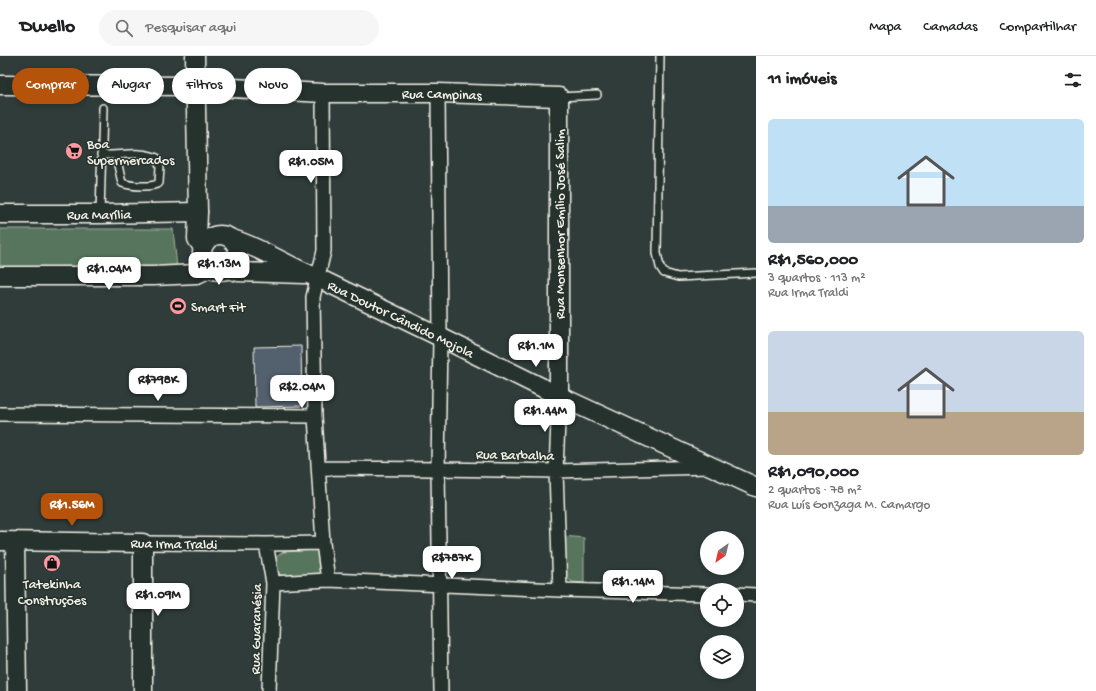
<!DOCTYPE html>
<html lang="pt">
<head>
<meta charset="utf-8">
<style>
  :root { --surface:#fff; --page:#f6f6f6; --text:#202124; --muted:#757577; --line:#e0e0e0; --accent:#b45309 }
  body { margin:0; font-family:"Gochi Hand",sans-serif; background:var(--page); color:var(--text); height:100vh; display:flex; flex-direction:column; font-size:15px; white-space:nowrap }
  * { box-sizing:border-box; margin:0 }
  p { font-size:13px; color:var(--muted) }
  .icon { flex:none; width:22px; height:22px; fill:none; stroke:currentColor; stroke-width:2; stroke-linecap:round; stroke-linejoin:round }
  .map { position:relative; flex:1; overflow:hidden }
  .sheet { display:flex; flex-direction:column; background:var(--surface); width:340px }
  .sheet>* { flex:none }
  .hud { position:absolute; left:12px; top:12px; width:380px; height:36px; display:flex; gap:8px }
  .needle { width:26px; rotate:214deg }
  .buttons { position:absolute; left:700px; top:475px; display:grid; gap:8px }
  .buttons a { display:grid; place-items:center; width:44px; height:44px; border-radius:50%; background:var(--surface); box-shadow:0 2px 6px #0003; font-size:20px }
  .price { position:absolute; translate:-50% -34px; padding:0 9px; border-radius:8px; background:#fff; color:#222; font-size:13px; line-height:26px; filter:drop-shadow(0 1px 2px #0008) }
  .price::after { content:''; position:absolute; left:50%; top:24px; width:12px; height:9px; margin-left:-6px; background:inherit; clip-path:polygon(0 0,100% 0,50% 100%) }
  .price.selected { background:var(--accent); color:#fff }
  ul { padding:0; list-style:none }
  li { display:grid; align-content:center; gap:8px; height:212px; padding:0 12px }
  li span { display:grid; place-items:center; height:124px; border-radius:6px; color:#555 }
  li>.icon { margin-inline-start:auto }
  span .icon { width:72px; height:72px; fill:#fffc; stroke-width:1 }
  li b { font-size:17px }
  h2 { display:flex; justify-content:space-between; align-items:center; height:48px; padding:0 12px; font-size:17px }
  .chip { padding:0 14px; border-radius:18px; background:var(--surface); box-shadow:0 2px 6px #0003; font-size:14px; line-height:36px }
  .chip.selected { background:var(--accent); color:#fff }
  header { display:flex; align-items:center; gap:24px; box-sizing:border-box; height:56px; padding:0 20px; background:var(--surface); border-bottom:1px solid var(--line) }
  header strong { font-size:19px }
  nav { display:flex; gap:22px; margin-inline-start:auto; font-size:14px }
  .search { width:280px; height:36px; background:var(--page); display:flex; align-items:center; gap:10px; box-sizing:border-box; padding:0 14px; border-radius:22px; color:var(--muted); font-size:15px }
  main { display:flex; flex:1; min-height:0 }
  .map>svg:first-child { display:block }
</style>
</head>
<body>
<header>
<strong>Dwello</strong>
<div class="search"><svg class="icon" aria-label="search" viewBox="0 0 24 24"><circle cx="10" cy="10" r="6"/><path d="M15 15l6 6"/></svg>Pesquisar aqui</div>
<nav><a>Mapa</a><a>Camadas</a><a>Compartilhar</a></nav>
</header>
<main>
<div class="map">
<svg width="756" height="635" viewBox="0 0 756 635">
  <rect width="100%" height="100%" fill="#2f3c3a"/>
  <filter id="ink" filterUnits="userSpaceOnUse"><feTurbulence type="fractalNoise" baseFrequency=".025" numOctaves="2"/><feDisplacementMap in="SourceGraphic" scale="8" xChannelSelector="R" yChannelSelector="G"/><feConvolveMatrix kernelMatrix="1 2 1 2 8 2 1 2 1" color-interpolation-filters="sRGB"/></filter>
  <g filter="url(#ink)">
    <path fill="#57745c" stroke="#a6b2a2" d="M0 173H173L177 212 0 211Z
      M563 480 584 482V527L573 526 564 521Z
      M317 494C326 505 326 508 320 520L284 521 279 518 276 512 275 502 283 496Z"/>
    <path fill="#52606d" stroke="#f4f1e8" d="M301 290 302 350 255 351 254 291Z"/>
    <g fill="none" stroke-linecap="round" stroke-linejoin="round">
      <g stroke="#f4f1e8" stroke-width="10">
        <path id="lane" d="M660 0 657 197 660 211 664 217 678 221 756 217
          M559 41 597 39
          M101 99C120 100 141 94 157 102L160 110 159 127C152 132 130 130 122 127L116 100
          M100 158 103 52"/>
      </g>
      <g stroke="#f4f1e8" stroke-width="16">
        <path id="street" d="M323 37 324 195 313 241 315 360 323 487 328 524
          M438 37 440 281 438 413 441 635
          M559 340 556 415 560 534
          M0 358 315 360
          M319 412 438 413 556 415 709 411
          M143 487 266 488 323 487
          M266 488 273 527 269 635
          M273 527 328 524 560 534 707 538
          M737 538 756 539"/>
      </g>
      <g stroke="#f4f1e8" stroke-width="21">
        <g id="secondary">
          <path d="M195 0 198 156 197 183 203 191"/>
          <path id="s1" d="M0 29 195 30 323 37H438L559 41V340"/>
          <path id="s2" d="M0 158H100L198 156"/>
          <circle cx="220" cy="197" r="18"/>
          <path id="s3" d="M232 183C263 192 288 211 318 222L440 281 559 340 756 431"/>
          <path d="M228 213 239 216 304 218"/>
          <path d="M0 220H153L197 218 210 212"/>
          <path d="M0 485 143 487V635"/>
          <path d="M15 486 17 635"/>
        </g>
      </g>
      <use href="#lane" stroke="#26332d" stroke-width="7"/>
      <use href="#street" stroke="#26332d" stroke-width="13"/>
      <use href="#secondary" stroke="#26332d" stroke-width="18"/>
    </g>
  </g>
  <defs>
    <g id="supermarket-disc" transform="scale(0.9)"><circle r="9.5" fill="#ff9aa2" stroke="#26332d"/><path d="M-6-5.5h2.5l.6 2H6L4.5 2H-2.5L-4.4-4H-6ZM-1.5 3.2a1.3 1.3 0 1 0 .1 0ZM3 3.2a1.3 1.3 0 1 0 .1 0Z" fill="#111"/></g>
    <g id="stadium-disc" transform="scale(0.9)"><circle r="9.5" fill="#ff9aa2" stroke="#26332d"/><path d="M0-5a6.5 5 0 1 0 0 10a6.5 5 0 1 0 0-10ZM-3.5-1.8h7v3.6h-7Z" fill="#111"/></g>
    <g id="shop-disc" transform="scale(0.9)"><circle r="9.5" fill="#ff9aa2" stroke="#26332d"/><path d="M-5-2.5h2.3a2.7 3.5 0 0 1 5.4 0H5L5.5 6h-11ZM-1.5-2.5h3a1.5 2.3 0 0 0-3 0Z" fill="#111"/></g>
  </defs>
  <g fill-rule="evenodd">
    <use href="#supermarket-disc" x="74" y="95"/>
    <use href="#stadium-disc" x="178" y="250"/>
    <use href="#shop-disc" x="52" y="507"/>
  </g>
  <g text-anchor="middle" stroke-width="3" stroke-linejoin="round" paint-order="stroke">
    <g font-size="14" fill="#f4f1e8" stroke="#26332d">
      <text dy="5" stroke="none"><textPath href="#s1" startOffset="442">Rua Campinas</textPath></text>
      <text dy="5" stroke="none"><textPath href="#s2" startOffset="99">Rua Marília</textPath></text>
      <text transform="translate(559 168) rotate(-90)" y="5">Rua Monsenhor Emílio José Salim</text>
      <text dy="5" stroke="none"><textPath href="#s3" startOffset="187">Rua Doutor Cândido Mojola</textPath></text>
      <text transform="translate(515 398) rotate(1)" y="5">Rua Barbalha</text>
      <text transform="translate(174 487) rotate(1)" y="5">Rua Irma Traldi</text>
      <text transform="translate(255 573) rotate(-89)" y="5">Rua Guaranésia</text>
    </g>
    <g font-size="14" fill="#f4f1e8" stroke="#26332d" text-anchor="start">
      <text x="87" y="92">Boa<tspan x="87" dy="16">Supermercados</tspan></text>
      <text x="191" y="255">Smart Fit</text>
      <text x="52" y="532" text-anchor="middle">Tatekinha<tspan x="52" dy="16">Construções</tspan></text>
    </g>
  </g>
</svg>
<div class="buttons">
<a><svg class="needle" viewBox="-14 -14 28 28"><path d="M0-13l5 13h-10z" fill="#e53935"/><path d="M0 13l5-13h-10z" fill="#757577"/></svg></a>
<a><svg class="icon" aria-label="locate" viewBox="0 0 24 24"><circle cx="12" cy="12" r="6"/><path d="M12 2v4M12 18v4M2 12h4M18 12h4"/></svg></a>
<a><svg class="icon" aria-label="layers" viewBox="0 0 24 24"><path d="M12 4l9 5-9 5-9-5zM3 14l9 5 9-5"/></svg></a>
</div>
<b class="price" style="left:311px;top:128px">R$1.05M</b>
<b class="price" style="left:219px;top:230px">R$1.13M</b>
<b class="price" style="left:109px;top:235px">R$1.04M</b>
<b class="price" style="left:536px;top:312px">R$1.1M</b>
<b class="price" style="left:158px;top:346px">R$798K</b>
<b class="price" style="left:302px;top:353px">R$2.04M</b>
<b class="price" style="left:545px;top:377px">R$1.44M</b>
<b class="price selected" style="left:72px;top:471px">R$1.56M</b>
<b class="price" style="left:452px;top:524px">R$787K</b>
<b class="price" style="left:633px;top:548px">R$1.14M</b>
<b class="price" style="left:158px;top:561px">R$1.09M</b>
<div class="hud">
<a class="chip selected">Comprar</a>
<a class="chip">Alugar</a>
<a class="chip">Filtros</a>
<a class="chip">Novo</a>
</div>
</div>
<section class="sheet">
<h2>11 imóveis<svg class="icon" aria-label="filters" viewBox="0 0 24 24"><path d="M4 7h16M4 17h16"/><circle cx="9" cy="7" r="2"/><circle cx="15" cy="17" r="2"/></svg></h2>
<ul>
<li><span style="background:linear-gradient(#bfe0f5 70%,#9aa5b1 0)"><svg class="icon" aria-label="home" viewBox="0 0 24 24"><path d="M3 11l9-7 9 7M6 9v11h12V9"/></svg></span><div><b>R$1,560,000</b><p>3 quartos · 113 m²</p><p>Rua Irma Traldi</p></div></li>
<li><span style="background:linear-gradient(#c9d6e8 65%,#b9a48a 0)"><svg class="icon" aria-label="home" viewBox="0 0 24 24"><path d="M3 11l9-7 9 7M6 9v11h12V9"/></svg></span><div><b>R$1,090,000</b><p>2 quartos · 78 m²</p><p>Rua Luís Gonzaga M. Camargo</p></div></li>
</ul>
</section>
</main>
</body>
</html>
